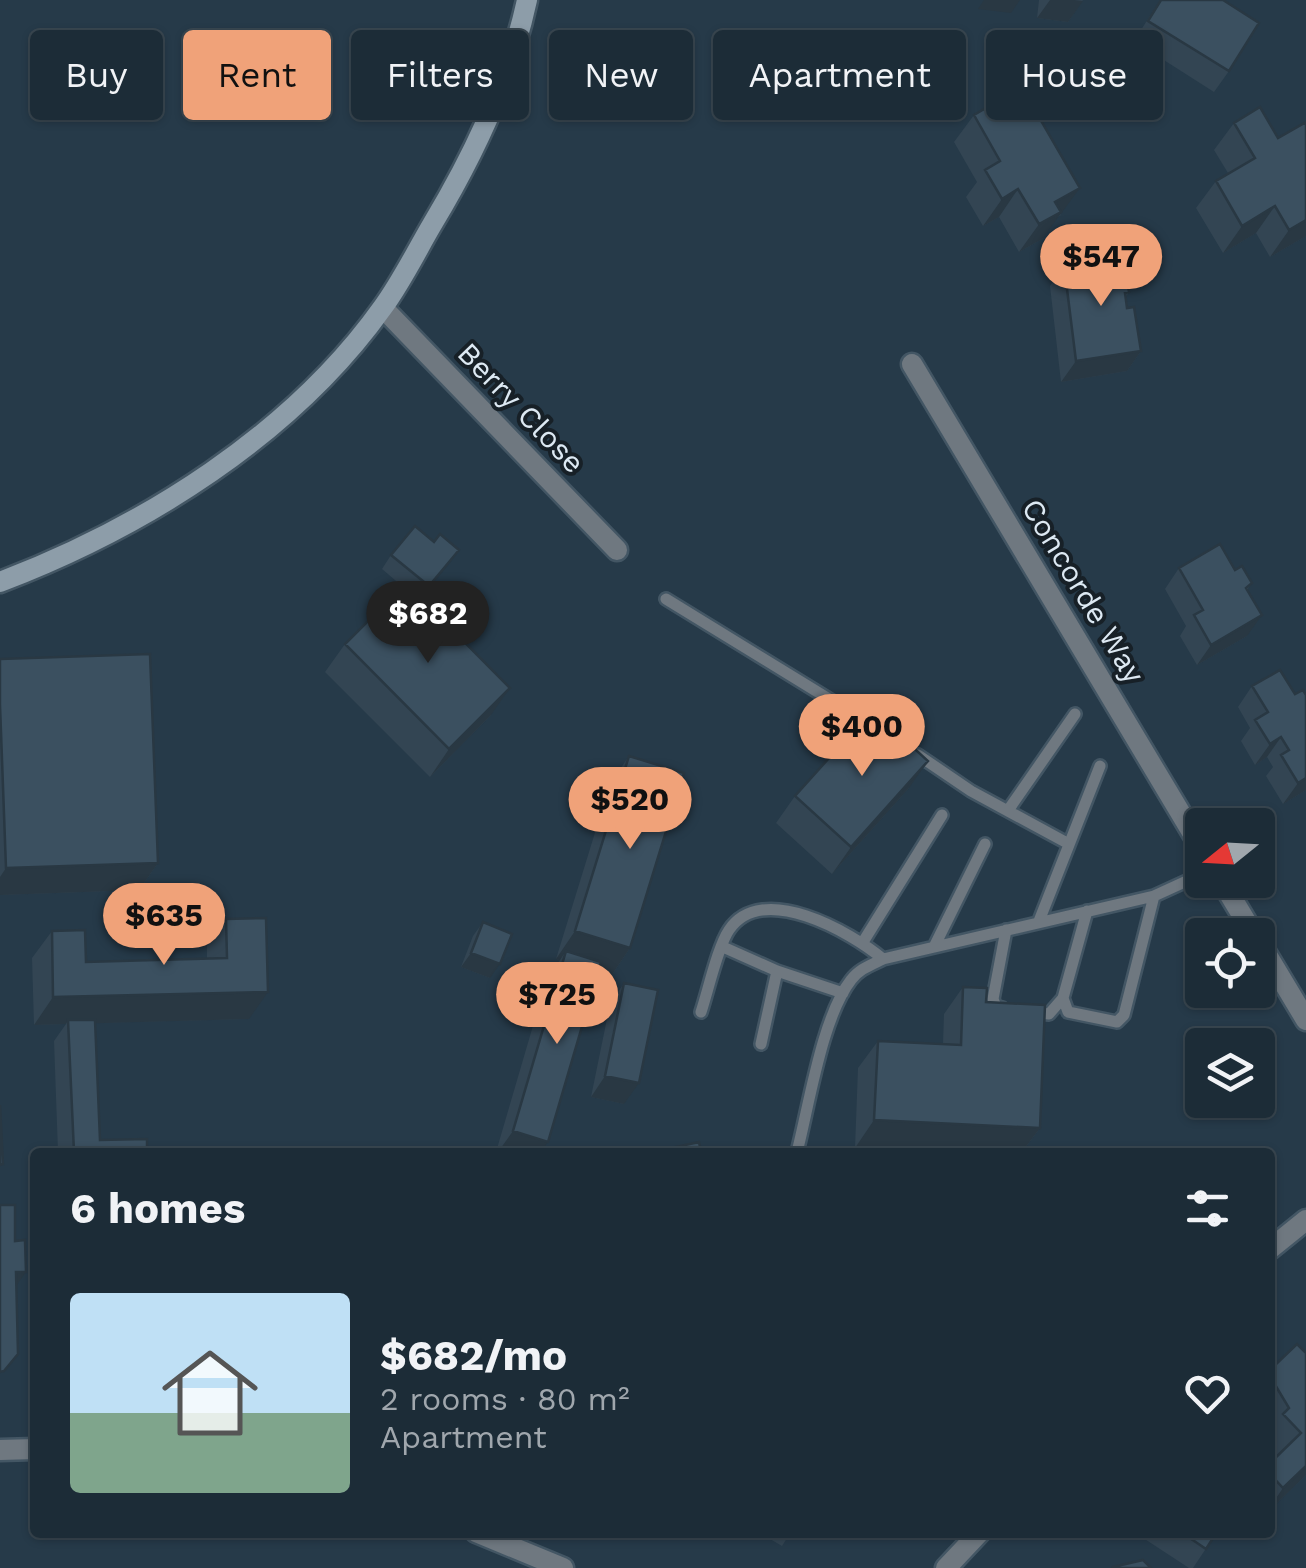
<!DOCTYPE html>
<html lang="en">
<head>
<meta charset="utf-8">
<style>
  :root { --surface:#1c2c37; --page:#25343f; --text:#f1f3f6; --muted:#a0a7ad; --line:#3a4852; --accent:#f0a279 }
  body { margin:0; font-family:"Work Sans",sans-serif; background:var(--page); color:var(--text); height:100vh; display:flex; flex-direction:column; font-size:38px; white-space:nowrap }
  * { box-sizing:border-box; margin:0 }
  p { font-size:32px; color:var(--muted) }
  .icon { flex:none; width:55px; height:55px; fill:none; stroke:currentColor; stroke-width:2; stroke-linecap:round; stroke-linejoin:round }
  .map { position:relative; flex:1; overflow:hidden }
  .drawer { position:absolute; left:30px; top:1148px; width:1245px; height:390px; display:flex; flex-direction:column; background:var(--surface); border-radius:10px; box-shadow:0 2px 8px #0004,0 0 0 2px var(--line) }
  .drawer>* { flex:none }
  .banner { position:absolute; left:30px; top:30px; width:1248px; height:90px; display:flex; gap:20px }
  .needle { width:65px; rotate:252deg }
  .controls { position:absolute; left:1185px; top:808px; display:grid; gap:20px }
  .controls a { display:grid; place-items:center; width:90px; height:90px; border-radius:10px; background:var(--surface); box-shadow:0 2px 8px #0004,0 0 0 2px var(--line); font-size:50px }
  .price { position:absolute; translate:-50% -85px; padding:0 22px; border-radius:35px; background:var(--accent); color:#111; font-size:32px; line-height:65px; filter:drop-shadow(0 2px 5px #0008) }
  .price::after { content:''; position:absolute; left:50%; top:60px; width:30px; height:22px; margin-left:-15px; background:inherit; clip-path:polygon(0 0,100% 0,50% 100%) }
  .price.current { background:#222; color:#fff }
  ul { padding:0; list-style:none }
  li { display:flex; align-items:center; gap:30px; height:250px; padding:0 40px }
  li+li { border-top:2px solid var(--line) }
  li span { display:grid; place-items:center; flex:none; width:280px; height:200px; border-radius:10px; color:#555 }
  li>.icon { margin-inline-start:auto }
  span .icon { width:120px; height:120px; fill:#fffc; stroke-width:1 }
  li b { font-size:42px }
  h2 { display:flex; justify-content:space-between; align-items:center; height:120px; padding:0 40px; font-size:42px }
  .pill { padding:0 35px; border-radius:10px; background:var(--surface); box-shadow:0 2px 8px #0004,0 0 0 2px var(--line); font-size:35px; line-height:90px }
  .pill.current { background:var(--accent); color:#111 }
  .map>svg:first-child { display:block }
</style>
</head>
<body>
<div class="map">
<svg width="1306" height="1568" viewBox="0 0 1306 1568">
  <rect width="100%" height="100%" fill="#263a49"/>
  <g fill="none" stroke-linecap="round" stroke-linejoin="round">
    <g stroke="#435664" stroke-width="16">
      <path id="service" d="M666 599 873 726
        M918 755 971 791 1069 844
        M1009 809 1075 714
        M1087 911 1063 998 1068 1012 1117 1022 1124 1015 1154 896 1202 874
        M1039 921 1100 766
        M863 942 942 815
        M723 947 777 971 843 993
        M934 947 985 844
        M1002 1008 996 1007 993 999 1006 930
        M701 1012C708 991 718 946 729 930 762 881 851 932 883 959
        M1030 1012 1049 1014 1063 998
        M761 1044 777 971
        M797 1152C809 1106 822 1017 851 980 859 969 871 965 883 959L1154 896"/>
    </g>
    <g stroke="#435664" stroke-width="25">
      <path id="minor" d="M383 308 617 550
        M912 364 1202 849
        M1221 880 1254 935
        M1258 940 1306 1020
        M1270 1249 1306 1220
        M0 1450 35 1449
        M476 1532 563 1568
        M946 1568 980 1532"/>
    </g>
    <g stroke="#435664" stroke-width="25">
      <path id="secondary" d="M0 582C144 527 292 435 383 307 402 281 417 250 433 223 475 153 510 79 527 0"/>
    </g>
    <use href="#service" stroke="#6f7880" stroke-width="11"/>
    <use href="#minor" stroke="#6f7880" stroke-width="20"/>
    <use href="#secondary" stroke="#8d9da9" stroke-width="20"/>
  </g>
  <path fill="#334553" d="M1039 0H1083L1068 22 1037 18Z
    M1160 0H1223L1229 71 1214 92 1134 41Z
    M974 115 1061 215 1056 218 1042 239 1019 252 999 217 983 226 966 197 977 182 954 142Z
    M1306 122V236L1270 257 1256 233 1223 253 1196 208 1216 181 1228 173 1214 150 1234 123 1278 138Z
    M1064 265 1129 292 1125 298 1127 308 1141 351 1127 371 1061 382 1050 286Z
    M434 542 459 550 421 598 491 715 430 777 325 672 345 644 402 586 382 569 391 555Z
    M1179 568 1252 583 1247 590V636L1197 665 1180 636 1186 626 1165 589Z
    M0 659 158 863 139 890 0 895Z
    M1280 670 1306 790 1283 804 1266 776 1273 767 1267 757 1255 765 1241 741 1250 728 1238 707 1252 686Z
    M629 756 630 948 611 976 598 972 541 1152H496L547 978 560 960 556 959 610 784Z
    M909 788 832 874 776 823 795 796Z
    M226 919 249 1019 95 1023 100 1140 147 1152H58L54 1041 66 1024 34 1025 32 958 52 931 86 962 207 959V946Z
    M483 922 490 978 461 967 473 936Z
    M624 983V1104L591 1097 610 1004Z
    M963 987 986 1002 1040 1128 1022 1152H965L855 1148 858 1068 878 1041 943 1044 944 1014Z
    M1306 1353V1475L1270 1510V1463L1277 1456 1270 1448V1371L1273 1367Z
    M758 1532H791L782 1546Z
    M1134 1532H1217L1193 1568H1189Z"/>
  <path fill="#293843" d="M984 0H1020L1011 13 978 9Z
    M1050 0H1074L1083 1 1068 22 1037 18Z
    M1080 188 1042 239 1019 252 1055 202Z
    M1018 189 999 217 983 226 1002 199Z
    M1275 206 1256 233 1223 253 1242 226Z
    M1306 220V236L1270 257 1289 230Z
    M1141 351 1127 371 1061 382 1076 361Z
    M459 550 449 564 419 600 429 586Z
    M1262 615 1247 636 1197 665 1211 645Z
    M510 688 491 715 430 777 449 749Z
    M1281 737 1267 757 1255 765 1270 744Z
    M928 761 909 788 832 874 851 847Z
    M1306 778V790L1283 804 1298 783Z
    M158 863 139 890 0 895V877L6 868Z
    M575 931 630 948 611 976 563 961 566 951 560 960 556 959Z
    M471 953 500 964 490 978 461 967Z
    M268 992 249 1019 68 1024V1020L66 1024 34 1025 53 997Z
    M605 1076 639 1083 624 1104 591 1097Z
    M874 1120 1040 1128 1022 1152H965L855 1148Z
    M513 1131 548 1142 541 1152H498Z
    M16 1272H26L7 1299Z
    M1306 1466V1475L1270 1510V1507L1283 1488Z"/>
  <path fill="#3b5060" stroke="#293843" stroke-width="2.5" d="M1161 0H1223L1259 23 1229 71 1148 21Z
    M1008 95 1014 106 1028 98 1080 188 1055 202 1061 212 1039 224 1018 189 1002 199 985 170 1000 161 974 115Z
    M1260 107 1278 138 1306 122V220L1289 230 1275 206 1242 226 1216 181 1255 158 1234 123Z
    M1123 255 1129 292 1125 293 1127 308 1134 307 1141 351 1076 361 1064 265Z
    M415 526 434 542 440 534 459 550 429 586 391 555Z
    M1220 544 1235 570 1242 566 1252 583 1246 588 1262 615 1211 645 1194 615 1203 610 1179 568Z
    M406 583 510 688 449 749 345 644Z
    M150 654 158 863 6 868 0 705V659Z
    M1280 670 1295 694 1303 690 1306 695V778L1298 783 1281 755 1289 750 1281 737 1270 744 1255 720 1268 712 1252 686Z
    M872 710 928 761 851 847 795 796Z
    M629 756 684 773 630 948 575 931Z
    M266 918 268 992 53 997 52 931 85 930 86 962 227 958 226 919Z
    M483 922 512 934 500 964 471 953Z
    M566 951 601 962 548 1142 513 1131Z
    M624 983 658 990 639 1083 605 1076Z
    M963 987 987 988 986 1002 1045 1005 1040 1128 874 1120 878 1041 961 1045Z
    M68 1020H95L100 1140 147 1139V1152H74Z
    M0 1105 3 1164 0 1165Z
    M699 1142 701 1152H653Z
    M0 1205H15V1241L25 1240 26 1272H16L18 1354 4 1371 0 1372Z
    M1297 1344 1306 1353V1466L1283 1488 1270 1474V1463L1301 1433 1283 1414 1289 1408 1274 1383 1273 1367Z
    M1181 1532H1217L1206 1549Z
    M1143 1560 1151 1568H1112L1113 1567Z"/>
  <g text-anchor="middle" stroke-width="8" stroke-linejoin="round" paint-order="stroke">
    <g font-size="30" fill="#dde9f3" stroke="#172027">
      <text transform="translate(521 408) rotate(46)" y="10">Berry Close</text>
      <text transform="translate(1083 591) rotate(59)" y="10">Concorde Way</text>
    </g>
  </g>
</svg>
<div class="controls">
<a><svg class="needle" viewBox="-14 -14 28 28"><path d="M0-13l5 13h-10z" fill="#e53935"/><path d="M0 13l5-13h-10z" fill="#a0a7ad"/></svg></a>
<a><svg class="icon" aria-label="locate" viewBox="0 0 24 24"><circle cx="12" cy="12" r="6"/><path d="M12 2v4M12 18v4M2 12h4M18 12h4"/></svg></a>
<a><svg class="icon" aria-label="layers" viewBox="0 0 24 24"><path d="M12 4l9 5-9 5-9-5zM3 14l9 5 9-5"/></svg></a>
</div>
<b class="price" style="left:1101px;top:309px">$547</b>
<b class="price current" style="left:428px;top:666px">$682</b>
<b class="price" style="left:862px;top:779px">$400</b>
<b class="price" style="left:630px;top:852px">$520</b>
<b class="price" style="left:164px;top:968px">$635</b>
<b class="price" style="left:557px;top:1047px">$725</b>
<div class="banner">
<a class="pill">Buy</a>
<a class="pill current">Rent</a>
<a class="pill">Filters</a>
<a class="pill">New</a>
<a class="pill">Apartment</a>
<a class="pill">House</a>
</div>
<section class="drawer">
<h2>6 homes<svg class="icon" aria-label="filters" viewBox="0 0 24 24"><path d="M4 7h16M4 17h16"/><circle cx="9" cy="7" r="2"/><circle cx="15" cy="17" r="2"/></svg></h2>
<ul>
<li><span style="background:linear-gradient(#bfe0f5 60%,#7fa58c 0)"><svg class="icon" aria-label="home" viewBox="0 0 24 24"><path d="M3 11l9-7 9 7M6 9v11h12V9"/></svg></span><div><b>$682/mo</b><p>2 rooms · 80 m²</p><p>Apartment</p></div><svg class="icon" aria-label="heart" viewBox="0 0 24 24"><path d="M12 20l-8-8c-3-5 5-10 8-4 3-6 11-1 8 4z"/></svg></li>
</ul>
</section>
</div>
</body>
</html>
